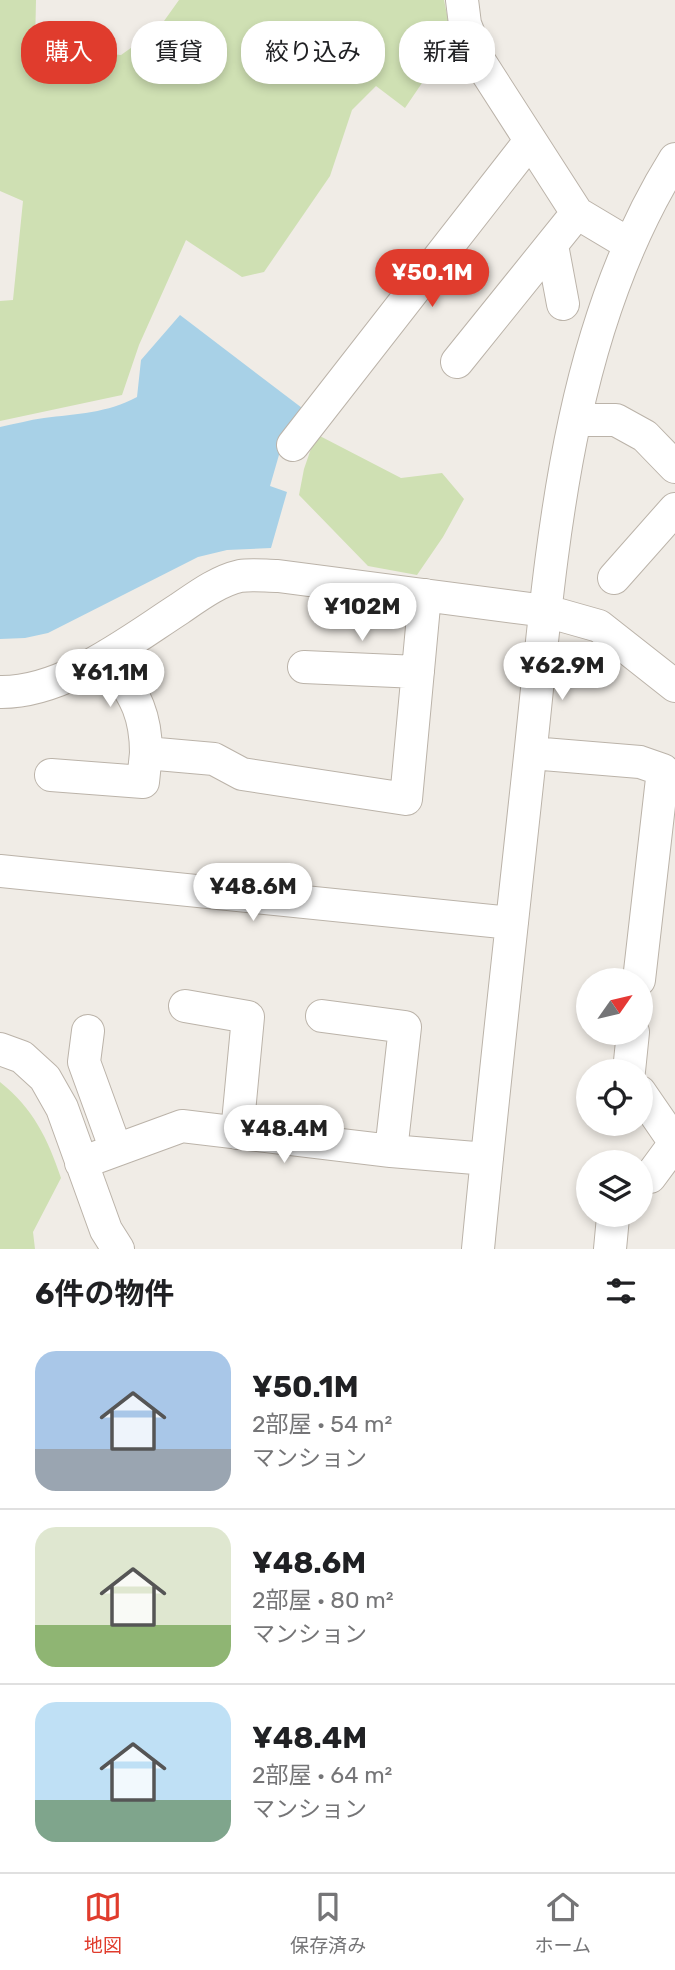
<!DOCTYPE html>
<html lang="ja">
<head>
<meta charset="utf-8">
<style>
  :root { --surface:#fff; --page:#f2f2f2; --text:#202124; --muted:#757577; --line:#e0e0e0; --accent:#e03c2d }
  body { margin:0; font-family:Rubik,"Noto Sans JP",sans-serif; background:var(--page); color:var(--text); height:100vh; display:flex; flex-direction:column; font-size:26px; white-space:nowrap }
  * { box-sizing:border-box; margin:0 }
  p { font-size:23px; color:var(--muted) }
  .icon { flex:none; width:38px; height:38px; fill:none; stroke:currentColor; stroke-width:2; stroke-linecap:round; stroke-linejoin:round }
  .map { position:relative; height:1249px; overflow:hidden }
  .sheet { display:flex; flex-direction:column; background:var(--surface); flex:1 }
  .sheet>* { flex:none }
  .hud { position:absolute; left:21px; top:21px; width:634px; height:63px; display:flex; gap:14px }
  .needle { width:46px; rotate:56deg }
  .buttons { position:absolute; left:576px; top:968px; display:grid; gap:14px }
  .buttons a { display:grid; place-items:center; width:77px; height:77px; border-radius:50%; background:var(--surface); box-shadow:0 4px 10px #0003; font-size:35px }
  .price { position:absolute; translate:-50% -60px; padding:0 16px; border-radius:24px; background:#fff; color:#222; font-size:23px; line-height:46px; filter:drop-shadow(0 2px 4px #0008) }
  .price::after { content:''; position:absolute; left:50%; top:42px; width:21px; height:16px; margin-left:-10px; background:inherit; clip-path:polygon(0 0,100% 0,50% 100%) }
  .price.active { background:var(--accent); color:#fff }
  ul { padding:0; list-style:none }
  li { display:flex; align-items:center; gap:21px; height:175px; padding:0 35px }
  li+li { border-top:2px solid var(--line) }
  li span { display:grid; place-items:center; flex:none; width:196px; height:140px; border-radius:21px; color:#555 }
  li>.icon { margin-inline-start:auto }
  span .icon { width:84px; height:84px; fill:#fffc; stroke-width:1 }
  li b { font-size:30px }
  h2 { display:flex; justify-content:space-between; align-items:center; height:84px; padding:0 35px; font-size:30px }
  .pill { padding:0 24px; border-radius:28px; background:var(--surface); box-shadow:0 4px 10px #0003; font-size:24px; line-height:63px }
  .pill.active { background:var(--accent); color:#fff }
  .menu { display:flex; justify-content:space-around; align-items:center; height:98px; border-top:2px solid var(--line); background:var(--surface); font-size:19px; color:var(--muted) }
  .menu a { display:grid; justify-items:center; gap:4px }
  .menu .active { color:var(--accent) }
  .map>svg:first-child { display:block }
</style>
</head>
<body>
<div class="map">
<svg width="675" height="1249" viewBox="0 0 675 1249">
  <rect width="100%" height="100%" fill="#f0ece6"/>
  <path fill="#cfe0b3" d="M0 0H36L35 47 121 55 159 28 179 0H444L452 39 405 108 376 86 352 110 330 176 264 272 242 277 186 240 139 345 122 395 0 421V301L13 300 23 201 0 191Z
    M316 434 401 478 442 473 464 499 443 537 417 575 368 566 299 495 304 469Z
    M0 1082C33 1108 48 1139 61 1178L33 1232 35 1249H0Z"/>
  <path fill="#a8d1e7" d="M180 315 306 411 283 441 270 486 287 492 271 548 227 550 198 557 48 633 25 638 0 639V427C15 424 29 420 44 418 76 414 108 413 137 397L141 360Z"/>
  <g fill="none" stroke-linecap="round" stroke-linejoin="round">
    <g stroke="#bbb3a9" stroke-width="34">
      <path id="minor" d="M462 0 465 24 480 62 577 213 629 244
        M552 245 563 304
        M457 362 577 213
        M577 420H616L645 436 675 467
        M293 445 530 141
        M614 578 675 509
        M108 655C131 692 146 708 146 753
        M304 667 418 672
        M0 692C63 693 128 642 179 609 198 596 218 581 240 576 252 574 266 576 278 576L546 611 599 626 675 686
        M531 753 640 762 663 770 639 980
        M51 775 143 782 146 753 214 759 242 774 406 799 425 595
        M0 871 512 923
        M185 1006 248 1017 237 1133
        M322 1016 405 1027 391 1151
        M88 1031 84 1062 116 1150
        M0 1049 22 1057 45 1078 62 1108 106 1230 118 1249
        M629 1071 633 1032
        M640 1092 675 1143 650 1177
        M81 1163 182 1126 391 1151 487 1159
        M478 1249C493 1091 511 933 528 775 551 567 561 341 675 159
        M610 1249 613 1217 615 1214"/>
    </g>
    <use href="#minor" stroke="#fff" stroke-width="32"/>
  </g>
</svg>
<div class="buttons">
<a><svg class="needle" viewBox="-14 -14 28 28"><path d="M0-13l5 13h-10z" fill="#e53935"/><path d="M0 13l5-13h-10z" fill="#757577"/></svg></a>
<a><svg class="icon" aria-label="locate" viewBox="0 0 24 24"><circle cx="12" cy="12" r="6"/><path d="M12 2v4M12 18v4M2 12h4M18 12h4"/></svg></a>
<a><svg class="icon" aria-label="layers" viewBox="0 0 24 24"><path d="M12 4l9 5-9 5-9-5zM3 14l9 5 9-5"/></svg></a>
</div>
<b class="price active" style="left:432px;top:309px">¥50.1M</b>
<b class="price" style="left:362px;top:643px">¥102M</b>
<b class="price" style="left:562px;top:702px">¥62.9M</b>
<b class="price" style="left:110px;top:709px">¥61.1M</b>
<b class="price" style="left:253px;top:923px">¥48.6M</b>
<b class="price" style="left:284px;top:1165px">¥48.4M</b>
<div class="hud">
<a class="pill active">購入</a>
<a class="pill">賃貸</a>
<a class="pill">絞り込み</a>
<a class="pill">新着</a>
</div>
</div>
<section class="sheet">
<h2>6件の物件<svg class="icon" aria-label="filters" viewBox="0 0 24 24"><path d="M4 7h16M4 17h16"/><circle cx="9" cy="7" r="2"/><circle cx="15" cy="17" r="2"/></svg></h2>
<ul>
<li><span style="background:linear-gradient(#a9c7e8 70%,#9aa5b1 0)"><svg class="icon" aria-label="home" viewBox="0 0 24 24"><path d="M3 11l9-7 9 7M6 9v11h12V9"/></svg></span><div><b>¥50.1M</b><p>2部屋 · 54 m²</p><p>マンション</p></div></li>
<li><span style="background:linear-gradient(#dfe7d0 70%,#8fb573 0)"><svg class="icon" aria-label="home" viewBox="0 0 24 24"><path d="M3 11l9-7 9 7M6 9v11h12V9"/></svg></span><div><b>¥48.6M</b><p>2部屋 · 80 m²</p><p>マンション</p></div></li>
<li><span style="background:linear-gradient(#bfe0f5 70%,#7fa58c 0)"><svg class="icon" aria-label="home" viewBox="0 0 24 24"><path d="M3 11l9-7 9 7M6 9v11h12V9"/></svg></span><div><b>¥48.4M</b><p>2部屋 · 64 m²</p><p>マンション</p></div></li>
</ul>
</section>
<nav class="menu">
<a class="active"><svg class="icon" aria-label="map" viewBox="0 0 24 24"><path d="M3 6l6-2 6 2 6-2v14l-6 2-6-2-6 2zM9 4v14M15 6v14"/></svg>地図</a>
<a><svg class="icon" aria-label="saved" viewBox="0 0 24 24"><path d="M7 4h10v16l-5-4-5 4z"/></svg>保存済み</a>
<a><svg class="icon" aria-label="home" viewBox="0 0 24 24"><path d="M3 11l9-7 9 7M6 9v11h12V9"/></svg>ホーム</a>
</nav>
</body>
</html>
